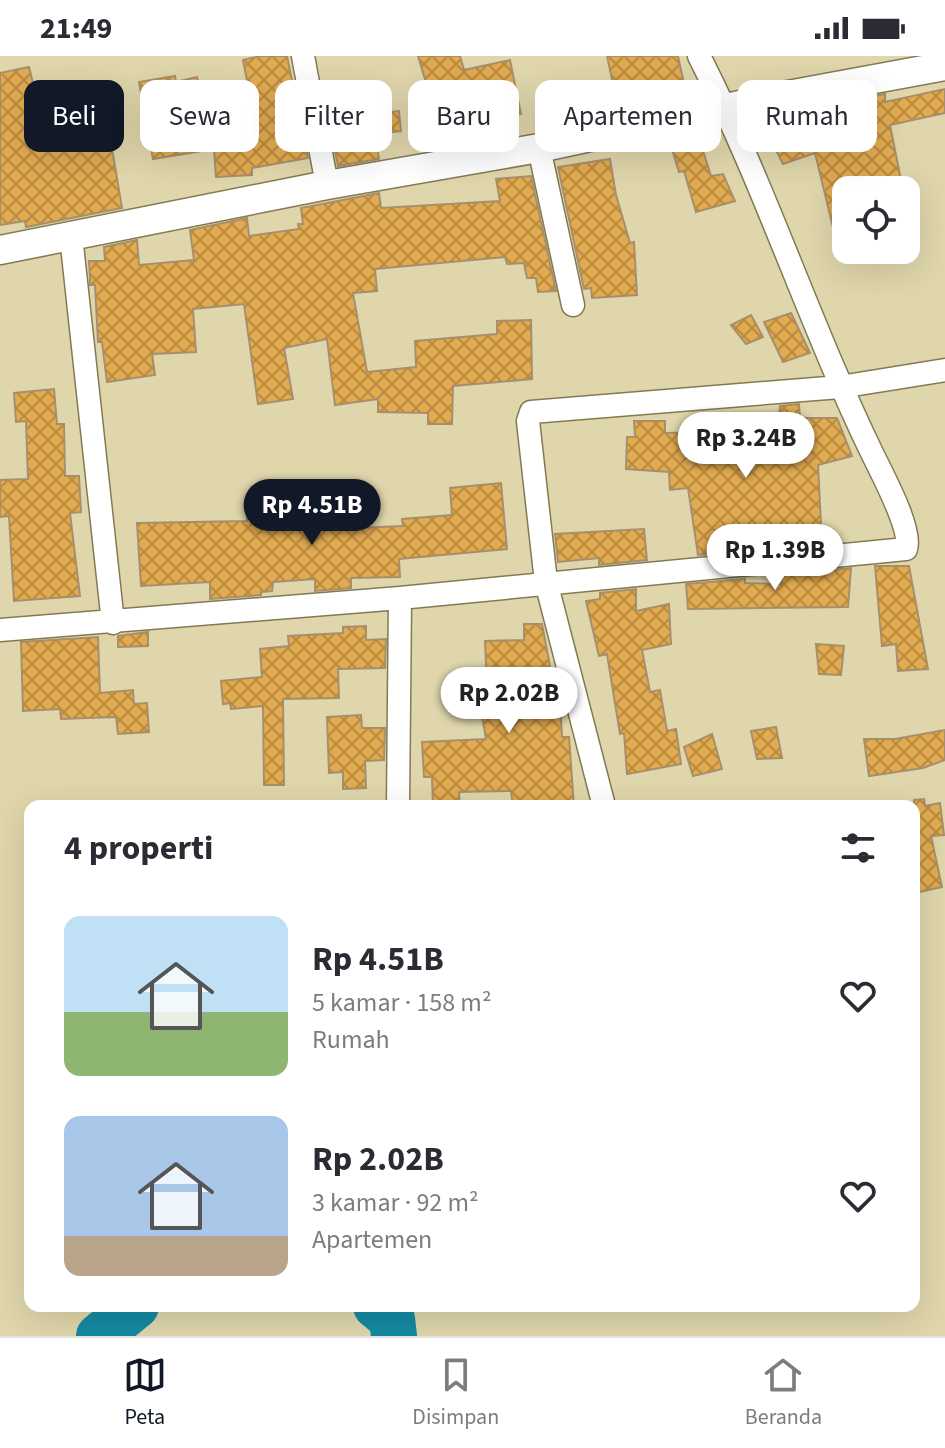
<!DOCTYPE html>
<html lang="id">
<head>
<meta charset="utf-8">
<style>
  :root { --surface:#fff; --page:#f7f7f7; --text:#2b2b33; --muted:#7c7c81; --line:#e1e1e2; --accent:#111827 }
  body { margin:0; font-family:"Source Sans 3",sans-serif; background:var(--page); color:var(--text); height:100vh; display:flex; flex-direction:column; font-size:30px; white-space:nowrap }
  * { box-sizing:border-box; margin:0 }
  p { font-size:26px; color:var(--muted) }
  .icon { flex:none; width:44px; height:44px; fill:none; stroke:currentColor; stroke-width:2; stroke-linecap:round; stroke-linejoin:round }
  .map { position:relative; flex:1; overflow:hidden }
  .panel { position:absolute; left:24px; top:744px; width:896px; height:512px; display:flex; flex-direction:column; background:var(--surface); border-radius:16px; box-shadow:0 8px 32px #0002 }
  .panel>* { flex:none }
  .guide { position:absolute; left:24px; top:24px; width:898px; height:72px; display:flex; gap:16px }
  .controls { position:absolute; left:832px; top:120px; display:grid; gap:16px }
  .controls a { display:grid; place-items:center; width:88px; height:88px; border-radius:16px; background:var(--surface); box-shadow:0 8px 32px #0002; font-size:40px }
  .price { position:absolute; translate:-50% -68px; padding:0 18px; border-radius:28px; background:#fff; color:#222; font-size:26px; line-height:52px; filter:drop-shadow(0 2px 4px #0008) }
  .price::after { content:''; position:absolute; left:50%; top:48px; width:24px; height:18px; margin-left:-12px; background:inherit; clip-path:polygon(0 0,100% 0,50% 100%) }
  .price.current { background:var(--accent); color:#fff }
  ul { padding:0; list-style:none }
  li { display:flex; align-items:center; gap:24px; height:200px; padding:0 40px }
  li span { display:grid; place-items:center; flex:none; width:224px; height:160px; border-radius:16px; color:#555 }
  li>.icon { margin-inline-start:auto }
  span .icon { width:96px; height:96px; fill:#fffc; stroke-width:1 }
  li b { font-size:34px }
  h2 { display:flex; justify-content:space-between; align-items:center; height:96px; padding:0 40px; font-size:34px }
  .tag { padding:0 28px; border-radius:16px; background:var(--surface); box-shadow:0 8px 32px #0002; font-size:28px; line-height:72px }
  .tag.current { background:var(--accent); color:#fff }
  .status { display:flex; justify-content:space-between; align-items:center; height:56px; padding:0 40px; background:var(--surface); direction:ltr }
  .status svg { height:22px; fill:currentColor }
  .tab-bar { display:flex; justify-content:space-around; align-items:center; height:112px; border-top:2px solid var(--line); background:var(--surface); font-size:22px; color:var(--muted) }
  .tab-bar a { display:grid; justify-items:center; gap:4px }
  .tab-bar .current { color:var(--accent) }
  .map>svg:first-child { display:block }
</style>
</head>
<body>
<div class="status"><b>21:49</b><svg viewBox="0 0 49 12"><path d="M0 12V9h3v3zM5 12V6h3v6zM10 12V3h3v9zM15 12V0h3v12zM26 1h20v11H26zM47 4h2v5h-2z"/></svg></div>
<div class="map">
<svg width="945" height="1280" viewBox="0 0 945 1280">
  <defs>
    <pattern id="building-cross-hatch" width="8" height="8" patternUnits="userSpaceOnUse" patternTransform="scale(2)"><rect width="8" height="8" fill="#e3ab50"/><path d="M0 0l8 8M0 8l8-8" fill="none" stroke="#b88b41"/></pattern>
  </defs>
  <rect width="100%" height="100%" fill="#dfd6ab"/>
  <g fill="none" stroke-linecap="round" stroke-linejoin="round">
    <path stroke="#148aa3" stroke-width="46" d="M376 1250 392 1263 394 1280
      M99 1280 136 1250"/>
  </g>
  <path fill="url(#building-cross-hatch)" stroke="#a88f6b" stroke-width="2" d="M261 0H287L308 102 252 112V119L216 121 214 93 153 103 139 26 175 20 176 26 197 21 205 53 252 50 243 4Z
    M418 0H460L464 14 510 4 521 58 497 63 490 33 433 50Z
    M607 0H678L686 37 618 51Z
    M29 11 35 35 47 32 49 41 85 34 89 54 105 51 122 152 26 171 25 165 0 169V17Z
    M369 32 372 58 399 55 401 75 375 78 379 103 338 110 326 48 346 44 344 35Z
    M945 33V57L890 69 903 134H846V191L838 192 815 97 783 108 773 88 757 91 750 75 798 62 803 78 849 62 858 43 885 38V46Z
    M698 79 711 120 723 118 735 145 696 156 684 115 679 116 671 90Z
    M610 103 616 139 630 187 634 186 637 239 592 242 591 232 584 233 558 111Z
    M531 120 556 235 538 236 536 222H527L524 207 507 208 505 201 375 213 377 235 353 237 367 316 416 311 415 285 497 278V265L531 264 532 323 453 330 452 368H428V357L378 356V343L335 349 327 283 284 292 293 343 258 348 244 248 193 253 196 296 152 298 155 319 107 326 102 286H98L95 229H90V223L89 205H105L104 191 137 184 139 209 194 204 190 174 247 162 249 180 299 173 298 168H303L301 152 379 137 381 152 500 145 496 123Z
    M791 257 810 297 783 306 764 266Z
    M751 259 763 281 746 288 731 269Z
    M54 333 57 368H64L65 420H79L81 456 70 457 80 540 14 545 9 460 0 461V424L28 423 26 365 16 366 14 337Z
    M799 348 800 362H837L852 400 818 409 822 487 787 490 788 480 743 484 744 495 698 499 688 432 670 434 669 416 626 413 627 381H635L634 365H665V377L705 376 709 398 776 387 780 350Z
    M501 427 507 493 399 503 400 521 351 522V532L315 535V523L273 526 272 535 261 536V539L210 543V526L141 530 137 467 247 465V449H277V466L357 468V472L403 470 402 463 452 459 450 432Z
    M644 473 647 504 599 509V502L558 506 555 478Z
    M875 510H909L928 613 898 615 896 588 882 590Z
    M851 512 848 551 688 553 686 528 745 523V527L781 528 782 519Z
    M636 533V555L669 548 671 588 642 594 650 636 660 634 667 675 676 673 681 708 627 718 624 677 620 678 607 598 599 600 586 545 600 543V537Z
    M524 568H542L550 610 541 615 549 649 560 647 562 681H569L574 750H513L511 735 459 736 460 750H433L432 721H424L422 686 486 683 482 659 488 657 485 585 524 584Z
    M366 570V584L386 583 385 612 338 613 339 642 283 643 284 729H264L263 650 231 653 230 647 223 648 221 625 262 621 260 593 289 590 288 580 343 577V571Z
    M148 576V590L118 591V580Z
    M98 581 100 637 133 634 134 648 147 647 149 676 118 678 116 661 61 663 60 653 23 655 21 586Z
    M816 588 844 590 841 619 819 618Z
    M361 659 362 672H385L384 704 365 705 366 732 343 733V716L329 717 327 661Z
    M776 671 782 702 757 703 751 675Z
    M945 674V704L923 712 869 720 864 683H895Z
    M712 678 722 713 693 720 684 691Z
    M924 743 925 750 940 747 944 779 931 780 942 831 919 836 914 825V744Z"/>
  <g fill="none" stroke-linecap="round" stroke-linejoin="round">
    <g stroke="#837a52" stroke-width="25">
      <path id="minor" d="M303 0 327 129
        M539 92 573 249
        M71 180 113 567
        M0 574 400 542 906 493C913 474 881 416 872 397 809 267 765 129 699 0
        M398 750 400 542
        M604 750 546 526 528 365 531 356 840 331 945 314"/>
    </g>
    <g stroke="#837a52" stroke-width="31">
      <path id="tertiary" d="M0 194 327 129 539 92 777 41 945 10"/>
    </g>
    <use href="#minor" stroke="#fff" stroke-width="22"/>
    <use href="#tertiary" stroke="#fff" stroke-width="28"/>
  </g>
</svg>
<div class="controls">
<a><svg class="icon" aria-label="locate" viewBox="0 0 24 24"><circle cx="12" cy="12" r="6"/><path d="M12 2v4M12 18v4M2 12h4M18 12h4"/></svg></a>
</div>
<b class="price" style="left:746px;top:424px">Rp 3.24B</b>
<b class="price current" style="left:312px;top:491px">Rp 4.51B</b>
<b class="price" style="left:775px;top:536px">Rp 1.39B</b>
<b class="price" style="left:509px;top:679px">Rp 2.02B</b>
<div class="guide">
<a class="tag current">Beli</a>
<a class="tag">Sewa</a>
<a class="tag">Filter</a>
<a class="tag">Baru</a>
<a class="tag">Apartemen</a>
<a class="tag">Rumah</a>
</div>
<section class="panel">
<h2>4 properti<svg class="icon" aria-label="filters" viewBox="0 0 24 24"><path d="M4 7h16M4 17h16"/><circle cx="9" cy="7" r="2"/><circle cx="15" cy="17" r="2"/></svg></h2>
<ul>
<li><span style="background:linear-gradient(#bfe0f5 60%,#8fb573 0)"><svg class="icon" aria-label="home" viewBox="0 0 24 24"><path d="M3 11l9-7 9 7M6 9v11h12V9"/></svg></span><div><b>Rp 4.51B</b><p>5 kamar · 158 m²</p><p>Rumah</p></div><svg class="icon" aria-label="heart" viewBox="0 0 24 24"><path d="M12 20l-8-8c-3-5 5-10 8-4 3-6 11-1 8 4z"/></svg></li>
<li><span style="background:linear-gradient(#a9c7e8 75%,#b9a48a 0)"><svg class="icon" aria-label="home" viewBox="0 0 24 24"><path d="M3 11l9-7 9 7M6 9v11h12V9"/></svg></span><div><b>Rp 2.02B</b><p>3 kamar · 92 m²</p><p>Apartemen</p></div><svg class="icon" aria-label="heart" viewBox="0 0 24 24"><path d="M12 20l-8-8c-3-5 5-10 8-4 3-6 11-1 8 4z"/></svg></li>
</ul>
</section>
</div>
<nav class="tab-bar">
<a class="current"><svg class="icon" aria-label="map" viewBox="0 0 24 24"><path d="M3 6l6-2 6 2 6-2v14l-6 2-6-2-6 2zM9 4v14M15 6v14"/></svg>Peta</a>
<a><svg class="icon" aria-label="saved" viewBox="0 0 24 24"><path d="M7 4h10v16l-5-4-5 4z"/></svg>Disimpan</a>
<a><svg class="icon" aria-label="home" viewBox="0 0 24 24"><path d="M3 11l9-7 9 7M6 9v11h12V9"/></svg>Beranda</a>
</nav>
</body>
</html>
